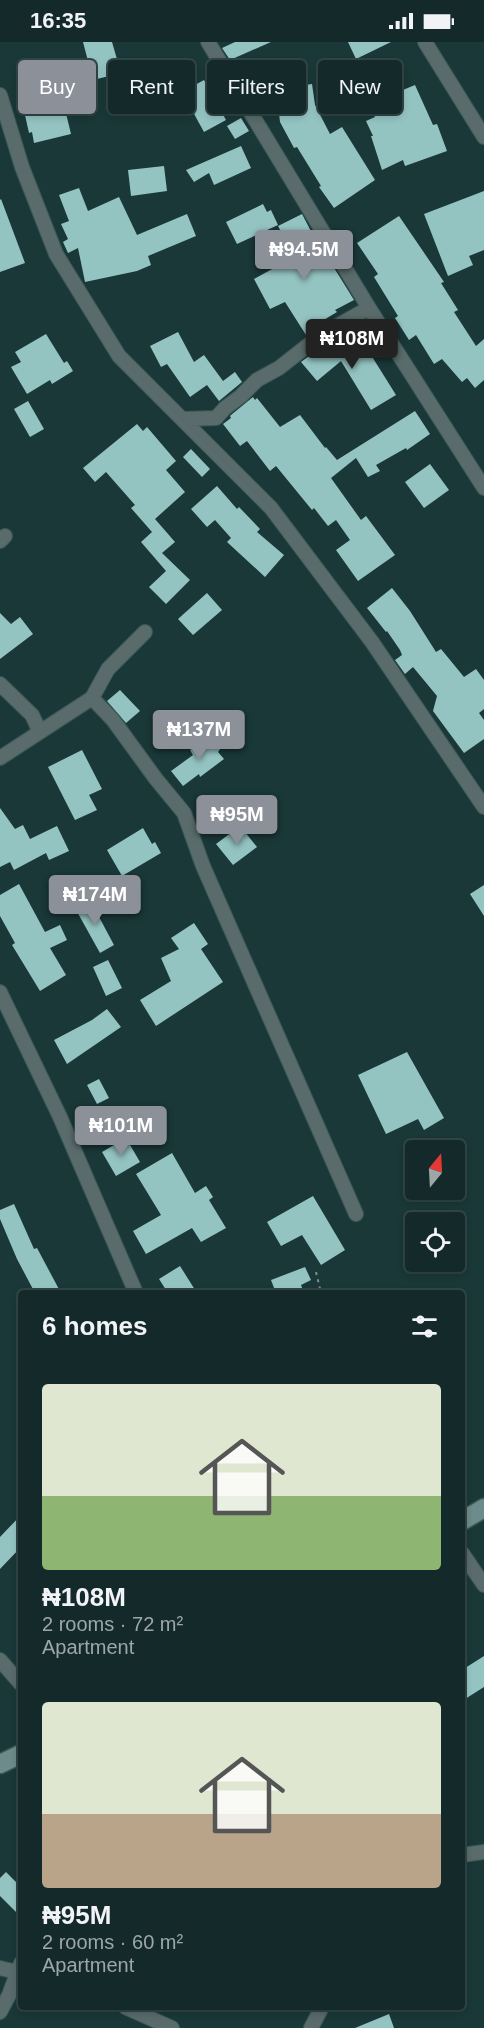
<!DOCTYPE html>
<html lang="en">
<head>
<meta charset="utf-8">
<style>
  :root { --surface:#142a2a; --page:#1d3232; --text:#f1f3f6; --muted:#9da7a8; --line:#334647; --accent:#8c9099 }
  body { margin:0; font-family:Arial,sans-serif; background:var(--page); color:var(--text); height:100vh; display:flex; flex-direction:column; font-size:22px; white-space:nowrap }
  * { box-sizing:border-box; margin:0 }
  p { font-size:20px; color:var(--muted) }
  .icon { flex:none; width:33px; height:33px; fill:none; stroke:currentColor; stroke-width:2; stroke-linecap:round; stroke-linejoin:round }
  .map { position:relative; flex:1; overflow:hidden }
  .sheet { position:absolute; left:18px; top:1248px; width:447px; height:720px; display:flex; flex-direction:column; background:var(--surface); border-radius:6px; box-shadow:0 3px 9px #0003,0 0 0 2px var(--line) }
  .sheet>* { flex:none }
  .hud { position:absolute; left:18px; top:18px; width:448px; height:54px; display:flex; gap:12px }
  .needle { width:39px; rotate:18deg }
  .buttons { position:absolute; left:405px; top:1098px; display:grid; gap:12px }
  .buttons a { display:grid; place-items:center; width:60px; height:60px; border-radius:6px; background:var(--surface); box-shadow:0 3px 9px #0003,0 0 0 2px var(--line); font-size:30px }
  .price { position:absolute; translate:-50% -51px; padding:0 14px; border-radius:6px; background:var(--accent); color:#fff; font-size:20px; line-height:39px; filter:drop-shadow(0 2px 3px #0008) }
  .price::after { content:''; position:absolute; left:50%; top:36px; width:18px; height:14px; margin-left:-9px; background:inherit; clip-path:polygon(0 0,100% 0,50% 100%) }
  .price.active { background:#222; color:#fff }
  ul { padding:0; list-style:none }
  li { display:grid; align-content:center; gap:12px; height:318px; padding:0 24px }
  li span { display:grid; place-items:center; height:186px; border-radius:6px; color:#555 }
  li>.icon { margin-inline-start:auto }
  span .icon { width:108px; height:108px; fill:#fffc; stroke-width:1 }
  li b { font-size:26px }
  h2 { display:flex; justify-content:space-between; align-items:center; height:72px; padding:0 24px; font-size:26px }
  .tag { padding:0 21px; border-radius:6px; background:var(--surface); box-shadow:0 3px 9px #0003,0 0 0 2px var(--line); font-size:21px; line-height:54px }
  .tag.active { background:var(--accent); color:#fff }
  .status { display:flex; justify-content:space-between; align-items:center; height:42px; padding:0 30px; background:var(--surface); direction:ltr }
  .status svg { height:16px; fill:currentColor }
  .map>svg:first-child { display:block }
</style>
</head>
<body>
<div class="status"><b>16:35</b><svg viewBox="0 0 49 12"><path d="M0 12V9h3v3zM5 12V6h3v6zM10 12V3h3v9zM15 12V0h3v12zM26 1h20v11H26zM47 4h2v5h-2z"/></svg></div>
<div class="map">
<svg width="484" height="1986" viewBox="0 0 484 1986">
  <rect width="100%" height="100%" fill="#1a3838"/>
  <path fill="#94c4c2" d="M83 0H112L121 31 93 38Z
    M235 0H271L230 18 222 6Z
    M348 0H391L356 17Z
    M65 33 66 38 78 35 82 55 63 59 71 92 34 101 32 90 29 91 18 42Z
    M204 38 226 78 204 90 182 50Z
    M312 42 315 63 330 92 342 85 375 138 334 166 319 145 321 144 297 105 294 106 280 80 276 47Z
    M415 43 433 83 437 82 447 109 405 124 403 118 382 128 371 94H373L366 79 375 75 369 62Z
    M241 76 249 89 235 97 227 84Z
    M241 104 251 126 214 143 209 131 194 140 186 128Z
    M164 124 167 149 131 154 128 128Z
    M79 146 88 169 119 155 137 193 187 172 196 194 148 214 151 223 137 229 85 240 78 206 68 211 63 200 68 197 61 182 69 179 59 153Z
    M484 149V208L469 214 473 223 448 234 424 172Z
    M1 157 25 221 0 230V158Z
    M263 162 267 170 271 168 278 183 237 202 226 180Z
    M302 172 313 193 303 198 317 223 328 216 354 258 335 268 337 270 322 279 324 281 306 293 285 260 270 267 254 237 294 215 278 184Z
    M399 174 444 240 441 241 458 268 454 270 476 304 484 297V338L475 346 467 336 462 340 442 317 434 322 416 293 409 298 395 276 398 274 374 235 378 232 357 201Z
    M178 290 194 320 204 313 223 339 235 330 242 340 219 359 207 343 190 355 167 322 161 325 150 304Z
    M46 292 64 321 67 319 73 329 52 342 50 338 27 352 11 325 21 320 15 310Z
    M335 295 341 302 350 295 365 316 371 313 396 353 371 368 341 319 317 339 301 320Z
    M253 355 255 358 257 356 280 385 300 373 325 406 326 405 337 418 415 369 430 392 407 408 406 406 376 423 380 429 368 435 356 416 331 436 361 478 366 474 395 513 358 539 336 508 350 498 336 478 328 484 314 466 312 468 276 424 270 429 247 399 240 404 223 382 231 376 230 374 231 373Z
    M28 359 44 387 30 395 14 367Z
    M137 382 143 389 147 385 176 419 166 428 185 450 155 477 175 500 162 511 190 538 166 562 149 545 166 529 141 500 152 490 131 466 135 463 106 430 95 440 83 426Z
    M191 407 210 427 202 435 183 415Z
    M430 422 449 448 424 466 405 440Z
    M217 444 237 467 239 465 260 487 257 490 284 513 265 535 227 500 231 496 215 478 207 485 191 467Z
    M392 546 410 569 436 610 441 607 464 635 476 627 484 638V667L479 671 484 678V697L464 711 433 669 437 654 413 625 405 632 395 618 402 613 400 608 387 589 386 590 367 566Z
    M207 551 222 568 193 593 178 577Z
    M0 571 11 582 20 575 33 592 0 617Z
    M120 648 140 669 126 681 107 659Z
    M214 694 224 701 218 710 224 717 200 735 199 732 183 744 171 729 193 713 190 708 202 699 207 704Z
    M82 708 102 747 89 753 97 768 75 778 48 725Z
    M0 766 15 787 23 783 30 797 57 784 69 809 49 818 46 811 14 828 10 820 0 825Z
    M240 784 257 805 233 823 216 802Z
    M143 786 152 802 155 800 161 811 122 834 107 808Z
    M19 842 45 890 60 883 67 898 50 906 66 933 40 949 12 903 15 901 0 874V853Z
    M484 843V874L470 852Z
    M90 858 114 903 100 911 75 866Z
    M194 881 208 902 201 907 223 940 156 984 140 958 171 939 161 916 179 907 171 896Z
    M108 918 122 946 106 954 93 925Z
    M107 967 121 985 67 1022 54 998 92 978Z
    M407 1010 444 1076 424 1088 418 1077 386 1092 358 1033Z
    M99 1037 109 1056 97 1062 87 1043Z
    M126 1096 140 1120 116 1134 102 1110Z
    M172 1111 195 1151 206 1144 213 1155 209 1158 226 1186 201 1200 192 1186 146 1212 133 1189 161 1173 136 1132Z
    M313 1154 345 1208 321 1223 302 1193 281 1204 267 1180Z
    M14 1162 34 1207 37 1206 61 1251H35L17 1217 0 1177V1168Z
    M180 1224 197 1251H168L159 1237Z
    M305 1225 311 1238 301 1243 304 1251H276L271 1238Z
    M21 1473V1505L0 1527V1495Z
    M484 1614V1645L462 1659V1628Z
    M6 1830 21 1845V1875L0 1854V1836Z
    M389 1972 394 1986H355Z"/>
  <g fill="none" stroke-linecap="round" stroke-linejoin="round">
    <g stroke="#3b5757" stroke-width="16">
      <path id="street" d="M208 0 369 266 484 446
        M425 0 484 95
        M0 53 22 125 56 212 119 314 271 466 372 600 484 765
        M182 377 216 376 225 366 241 354 257 338 279 326 321 293 369 266
        M0 499 5 494
        M145 590 108 627 92 656 113 678 156 737 184 771 203 824 356 1172
        M0 642 32 673 40 690
        M0 716 92 656
        M0 950 60 1075 136 1251
        M462 1511 484 1543
        M0 1618 21 1642
        M462 1813 484 1810
        M0 1926 21 1931
        M125 1965 172 1986
        M0 1970 9 1953 21 1921
        M311 1986 322 1965"/>
    </g>
    <g stroke="#3b5757" stroke-width="21">
      <path id="secondary" d="M462 1479 484 1466
        M0 1722 21 1712"/>
    </g>
    <path stroke="#799190" stroke-width="2" stroke-dasharray="3 4.5" stroke-linecap="butt" d="M316 1230 321 1251"/>
    <use href="#street" stroke="#596b6b" stroke-width="14"/>
    <use href="#secondary" stroke="#6d8b8a" stroke-width="18"/>
  </g>
</svg>
<div class="buttons">
<a><svg class="needle" viewBox="-14 -14 28 28"><path d="M0-13l5 13h-10z" fill="#e53935"/><path d="M0 13l5-13h-10z" fill="#9da7a8"/></svg></a>
<a><svg class="icon" aria-label="locate" viewBox="0 0 24 24"><circle cx="12" cy="12" r="6"/><path d="M12 2v4M12 18v4M2 12h4M18 12h4"/></svg></a>
</div>
<b class="price" style="left:304px;top:239px">₦94.5M</b>
<b class="price active" style="left:352px;top:328px">₦108M</b>
<b class="price" style="left:199px;top:719px">₦137M</b>
<b class="price" style="left:237px;top:804px">₦95M</b>
<b class="price" style="left:95px;top:884px">₦174M</b>
<b class="price" style="left:121px;top:1115px">₦101M</b>
<div class="hud">
<a class="tag active">Buy</a>
<a class="tag">Rent</a>
<a class="tag">Filters</a>
<a class="tag">New</a>
</div>
<section class="sheet">
<h2>6 homes<svg class="icon" aria-label="filters" viewBox="0 0 24 24"><path d="M4 7h16M4 17h16"/><circle cx="9" cy="7" r="2"/><circle cx="15" cy="17" r="2"/></svg></h2>
<ul>
<li><span style="background:linear-gradient(#dfe7d0 60%,#8fb573 0)"><svg class="icon" aria-label="home" viewBox="0 0 24 24"><path d="M3 11l9-7 9 7M6 9v11h12V9"/></svg></span><div><b>₦108M</b><p>2 rooms · 72 m²</p><p>Apartment</p></div></li>
<li><span style="background:linear-gradient(#dfe7d0 60%,#b9a48a 0)"><svg class="icon" aria-label="home" viewBox="0 0 24 24"><path d="M3 11l9-7 9 7M6 9v11h12V9"/></svg></span><div><b>₦95M</b><p>2 rooms · 60 m²</p><p>Apartment</p></div></li>
</ul>
</section>
</div>
</body>
</html>
